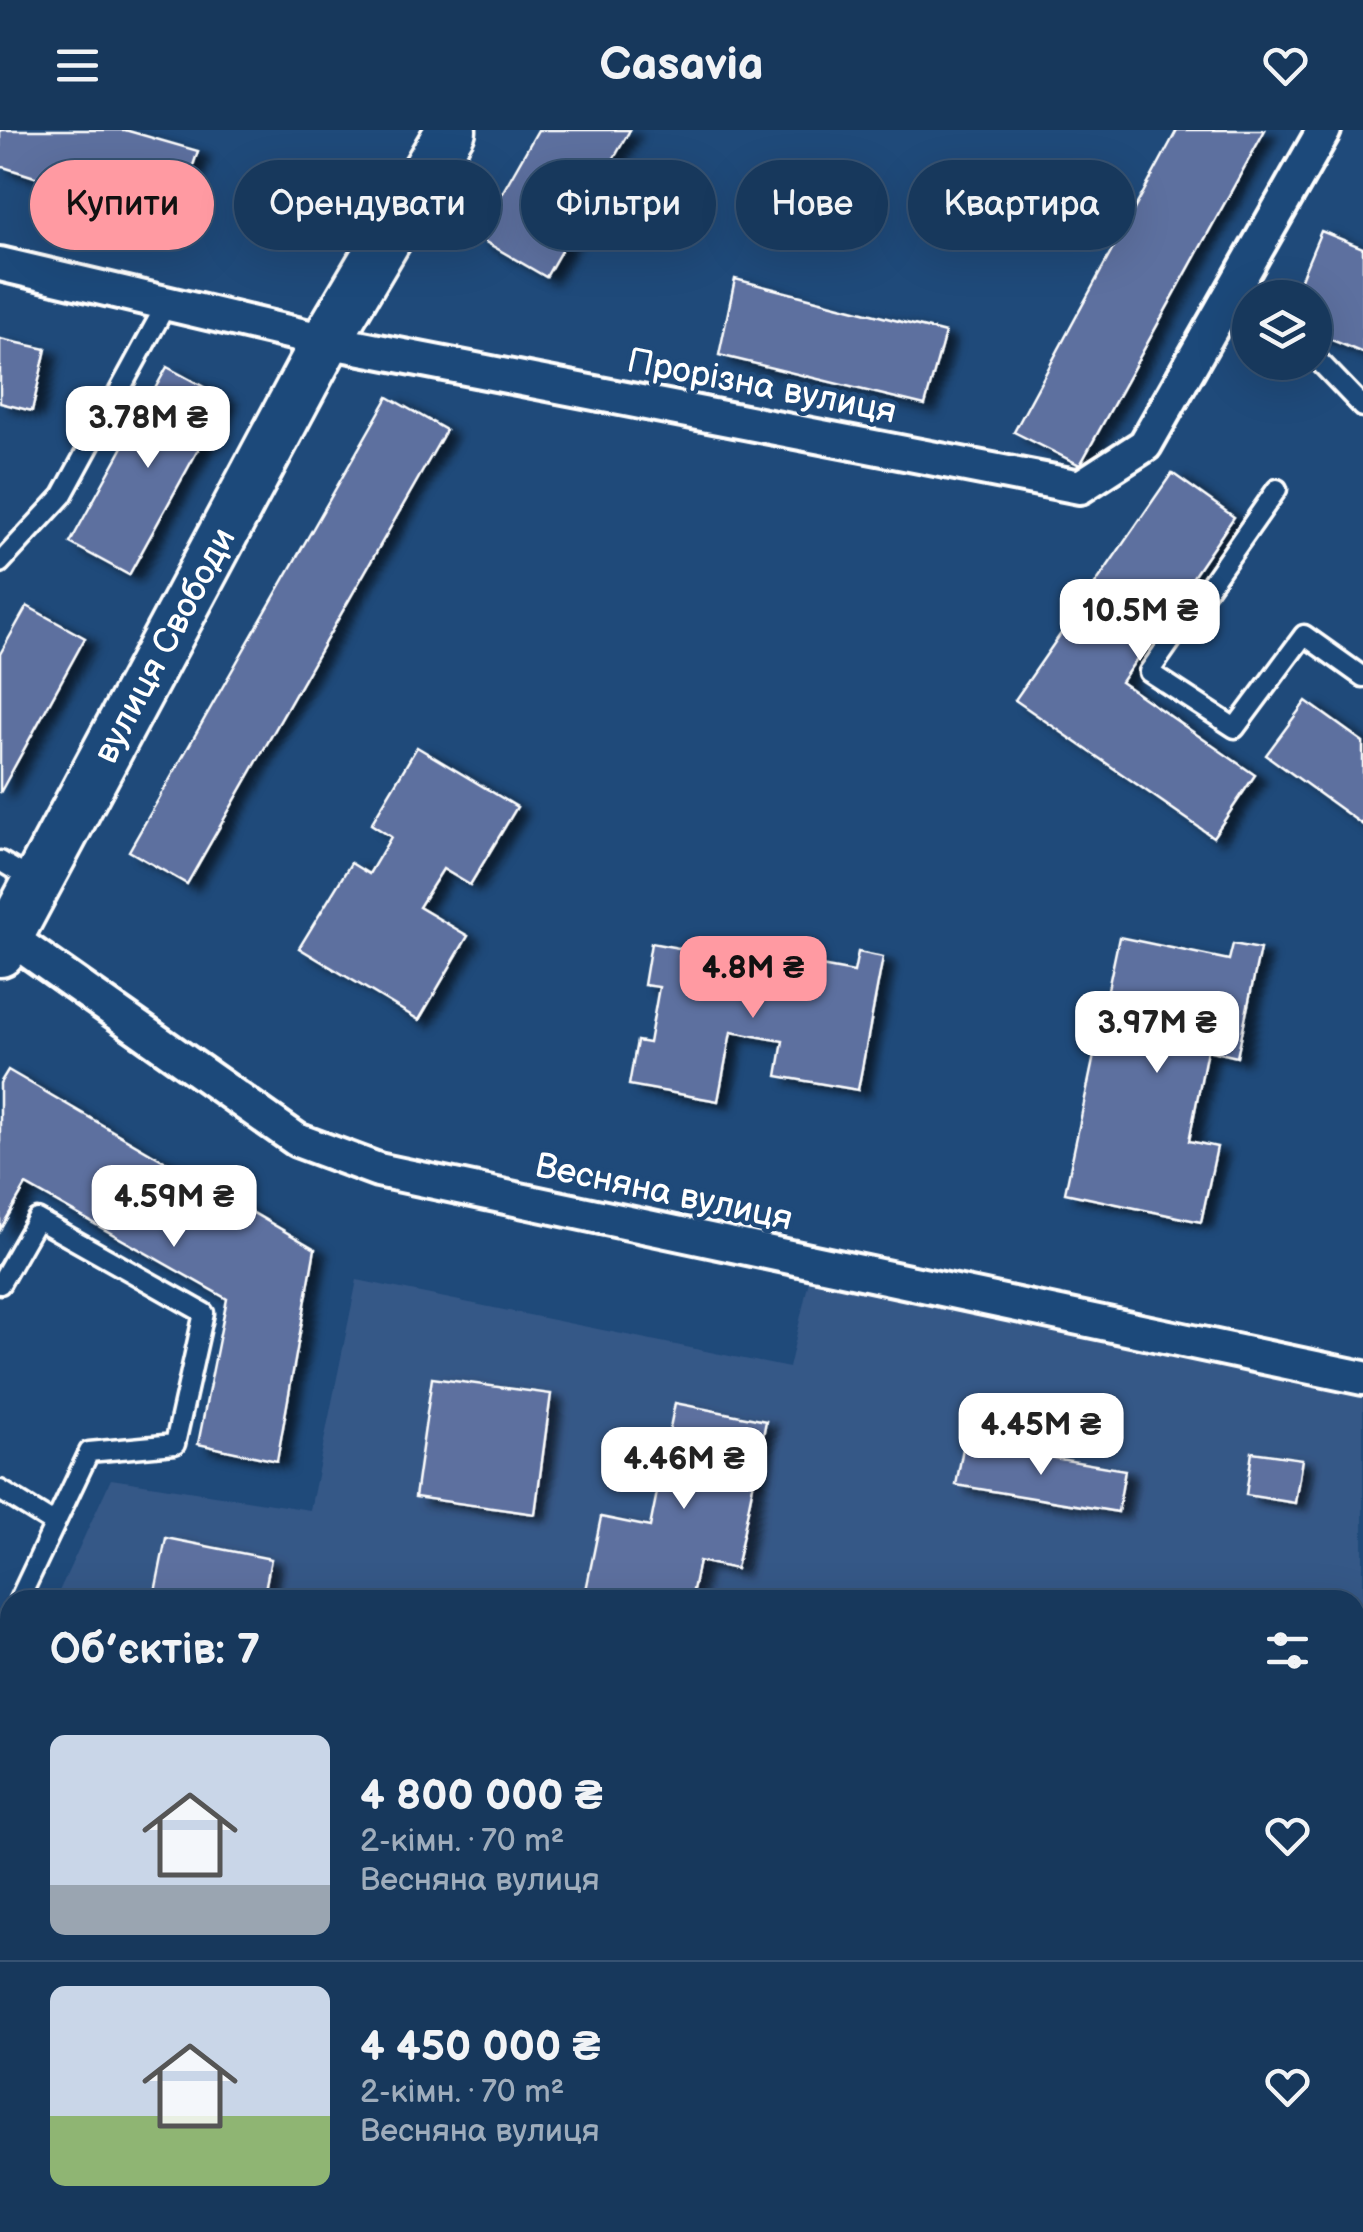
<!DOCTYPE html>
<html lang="uk">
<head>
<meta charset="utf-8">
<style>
  :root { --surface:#17385c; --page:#203f62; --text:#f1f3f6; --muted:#9eacbb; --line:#365272; --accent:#ff9aa2 }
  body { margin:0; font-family:"Balsamiq Sans",sans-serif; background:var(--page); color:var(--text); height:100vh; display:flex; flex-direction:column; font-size:38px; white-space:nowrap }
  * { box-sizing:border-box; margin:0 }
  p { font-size:32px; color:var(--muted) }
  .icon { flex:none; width:55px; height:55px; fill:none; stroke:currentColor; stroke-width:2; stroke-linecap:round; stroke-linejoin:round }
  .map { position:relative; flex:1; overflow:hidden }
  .details { position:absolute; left:0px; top:1460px; width:1365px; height:642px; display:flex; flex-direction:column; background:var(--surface); border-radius:30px 30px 0 0; box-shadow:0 10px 40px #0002,0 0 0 2px var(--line) }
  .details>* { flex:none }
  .hud { position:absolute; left:30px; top:30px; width:1305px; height:90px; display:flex; gap:20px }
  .buttons { position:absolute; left:1232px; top:150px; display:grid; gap:20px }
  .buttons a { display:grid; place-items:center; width:100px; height:100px; border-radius:50%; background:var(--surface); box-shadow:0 10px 40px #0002,0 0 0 2px var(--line); font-size:50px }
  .price { position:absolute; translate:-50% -85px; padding:0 22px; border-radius:20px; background:#fff; color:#222; font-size:32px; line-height:65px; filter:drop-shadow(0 2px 5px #0008) }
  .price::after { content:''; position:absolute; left:50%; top:60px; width:30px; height:22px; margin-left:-15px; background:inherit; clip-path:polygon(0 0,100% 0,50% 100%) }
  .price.selected { background:var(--accent); color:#111 }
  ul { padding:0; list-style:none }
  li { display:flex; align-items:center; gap:30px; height:250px; padding:0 50px }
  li+li { border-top:2px solid var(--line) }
  li span { display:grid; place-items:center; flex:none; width:280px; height:200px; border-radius:15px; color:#555 }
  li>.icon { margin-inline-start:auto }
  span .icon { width:120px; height:120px; fill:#fffc; stroke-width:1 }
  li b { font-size:42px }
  h2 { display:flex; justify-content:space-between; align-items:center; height:120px; padding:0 50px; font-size:42px }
  .chip { padding:0 35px; border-radius:45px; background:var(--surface); box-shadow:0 10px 40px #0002,0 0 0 2px var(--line); font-size:35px; line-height:90px }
  .chip.selected { background:var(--accent); color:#111 }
  header { display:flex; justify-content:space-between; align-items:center; height:130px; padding:0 50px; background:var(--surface); font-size:45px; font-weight:700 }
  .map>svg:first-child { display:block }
</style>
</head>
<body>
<header><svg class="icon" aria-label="menu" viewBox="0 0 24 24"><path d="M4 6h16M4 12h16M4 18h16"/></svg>Casavia<svg class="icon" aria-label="heart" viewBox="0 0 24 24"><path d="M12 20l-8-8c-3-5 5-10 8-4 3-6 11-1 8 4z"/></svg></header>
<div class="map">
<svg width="1363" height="2102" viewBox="0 0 1363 2102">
  <defs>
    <filter id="shadow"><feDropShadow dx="11" dy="6" stdDeviation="5" flood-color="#0009"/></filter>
  </defs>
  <rect width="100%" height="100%" fill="#1f4a7a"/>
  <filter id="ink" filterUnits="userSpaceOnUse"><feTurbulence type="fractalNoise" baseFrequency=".01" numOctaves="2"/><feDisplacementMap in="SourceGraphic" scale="20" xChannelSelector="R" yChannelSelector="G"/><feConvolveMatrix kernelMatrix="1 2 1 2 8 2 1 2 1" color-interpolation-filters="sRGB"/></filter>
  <g filter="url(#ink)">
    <path fill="#365887" d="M813 1133 1363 1248V1715L1355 1751V1470H55L111 1349 310 1380 357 1150 789 1238Z
      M601 2092H788L824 2102H596Z"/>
    <path fill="#5d709f" stroke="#fff" stroke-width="2.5" filter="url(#shadow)" d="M0 0H125L198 21 174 91 0 36Z
      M538 0H630L546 147 477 107Z
      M1177 0H1265L1080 335 1014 302Z
      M1321 101 1363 118V223L1315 203V168H1293Z
      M735 149 945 203 925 275 719 225Z
      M0 209 46 219 32 281 0 273Z
      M167 237 226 269 129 445 70 413Z
      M388 267 446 300 187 754 129 721Z
      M1172 343 1234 387 1121 552 1255 645 1213 707 1015 570Z
      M27 476 85 508 0 663V524Z
      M1306 571 1363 612V695L1266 625Z
      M417 617 517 677 470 755 443 739 419 777 468 806 419 890 299 818 351 733 369 744 391 707 371 694Z
      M1119 807 1229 830 1233 814 1260 819 1237 927 1207 920 1189 1011 1217 1017 1201 1092 1065 1063Z
      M651 813 740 829 736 853 777 860 782 829 854 842 858 822 883 827 858 960 777 946 783 911 731 902 718 971 629 955 637 911 649 913 659 857 644 855Z
      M8 940 315 1119 277 1331 198 1314 227 1169 26 1055 0 1100V953Z
      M432 1248 551 1264 535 1384 415 1367Z
      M675 1273 766 1291 736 1439 699 1431 691 1470H584L601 1387 650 1397Z
      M964 1313 1125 1340 1118 1382 956 1355Z
      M1252 1322 1302 1329 1295 1373 1246 1365Z
      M166 1408 271 1429 263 1470H194L155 1462Z
      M0 1670 10 1676V1762L0 1756Z
      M0 2015 10 2018V2092H43L41 2102H0Z
      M1355 2026 1363 2028V2102H1329L1331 2092H1355Z
      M1141 2092H1221L1219 2102H1140Z"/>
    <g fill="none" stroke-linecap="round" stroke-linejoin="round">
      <g stroke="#fff" stroke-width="25">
        <path id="lane" d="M1315 227 1363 277
          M1277 359 1149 542 1235 598 1304 505 1363 547
          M0 433 62 366 167 173
          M0 731 37 753
          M0 1154 37 1089 204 1183 175 1314 89 1322 19 1470
          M0 1360 55 1394
          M0 1509 10 1488"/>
      </g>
      <g stroke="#fff" stroke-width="40">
        <path id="street" d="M0 134 326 211 1080 357 1145 315 1324 0
          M9 807 297 1010 378 1040 1363 1248
          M0 1624 10 1630
          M1355 1751 1363 1715
          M1275 2102 1277 2092"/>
      </g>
      <g stroke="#fff" stroke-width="55">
        <g id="secondary">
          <path id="s1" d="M0 822 326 211 451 0"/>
        </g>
      </g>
      <path stroke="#fff" stroke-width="6" stroke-dasharray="8 8" stroke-linecap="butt" d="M1355 1950 1363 1952"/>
      <use href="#lane" stroke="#1f4a7a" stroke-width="18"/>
      <use href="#street" stroke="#1f4a7a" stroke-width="32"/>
      <use href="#secondary" stroke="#1f4a7a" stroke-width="48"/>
    </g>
  </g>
  <g text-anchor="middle" stroke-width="9" stroke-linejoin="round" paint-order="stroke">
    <g font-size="35" fill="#fff" stroke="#1f4a7a">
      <text transform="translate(762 255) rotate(11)" y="12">Прорізна вулиця</text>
      <text dy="12" stroke="none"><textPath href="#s1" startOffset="348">вулиця Свободи</textPath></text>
      <text transform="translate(664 1061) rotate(12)" y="12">Весняна вулиця</text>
    </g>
  </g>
</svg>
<div class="buttons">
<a><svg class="icon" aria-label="layers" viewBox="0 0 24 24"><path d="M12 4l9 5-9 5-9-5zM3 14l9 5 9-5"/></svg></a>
</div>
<b class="price" style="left:148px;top:341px">3.78M ₴</b>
<b class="price" style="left:1140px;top:534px">10.5M ₴</b>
<b class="price selected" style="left:753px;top:891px">4.8M ₴</b>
<b class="price" style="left:1157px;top:946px">3.97M ₴</b>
<b class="price" style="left:174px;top:1120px">4.59M ₴</b>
<b class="price" style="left:1041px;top:1348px">4.45M ₴</b>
<b class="price" style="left:684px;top:1382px">4.46M ₴</b>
<div class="hud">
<a class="chip selected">Купити</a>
<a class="chip">Орендувати</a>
<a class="chip">Фільтри</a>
<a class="chip">Нове</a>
<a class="chip">Квартира</a>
</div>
<section class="details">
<h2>Об’єктів: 7<svg class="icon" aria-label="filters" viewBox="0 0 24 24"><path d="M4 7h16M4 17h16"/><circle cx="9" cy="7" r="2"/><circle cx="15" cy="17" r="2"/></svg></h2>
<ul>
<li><span style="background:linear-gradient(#c9d6e8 75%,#9aa5b1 0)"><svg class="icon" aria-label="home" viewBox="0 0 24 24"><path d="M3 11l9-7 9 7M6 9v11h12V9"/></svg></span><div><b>4 800 000 ₴</b><p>2-кімн. · 70 m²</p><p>Весняна вулиця</p></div><svg class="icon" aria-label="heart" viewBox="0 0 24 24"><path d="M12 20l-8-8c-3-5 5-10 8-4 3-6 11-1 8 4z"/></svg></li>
<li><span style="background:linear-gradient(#c9d6e8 65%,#8fb573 0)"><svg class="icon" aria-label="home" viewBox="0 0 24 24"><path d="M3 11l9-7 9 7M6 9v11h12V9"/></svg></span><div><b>4 450 000 ₴</b><p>2-кімн. · 70 m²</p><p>Весняна вулиця</p></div><svg class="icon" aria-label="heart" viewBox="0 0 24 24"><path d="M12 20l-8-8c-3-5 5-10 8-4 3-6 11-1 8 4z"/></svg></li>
</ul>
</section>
</div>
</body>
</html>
